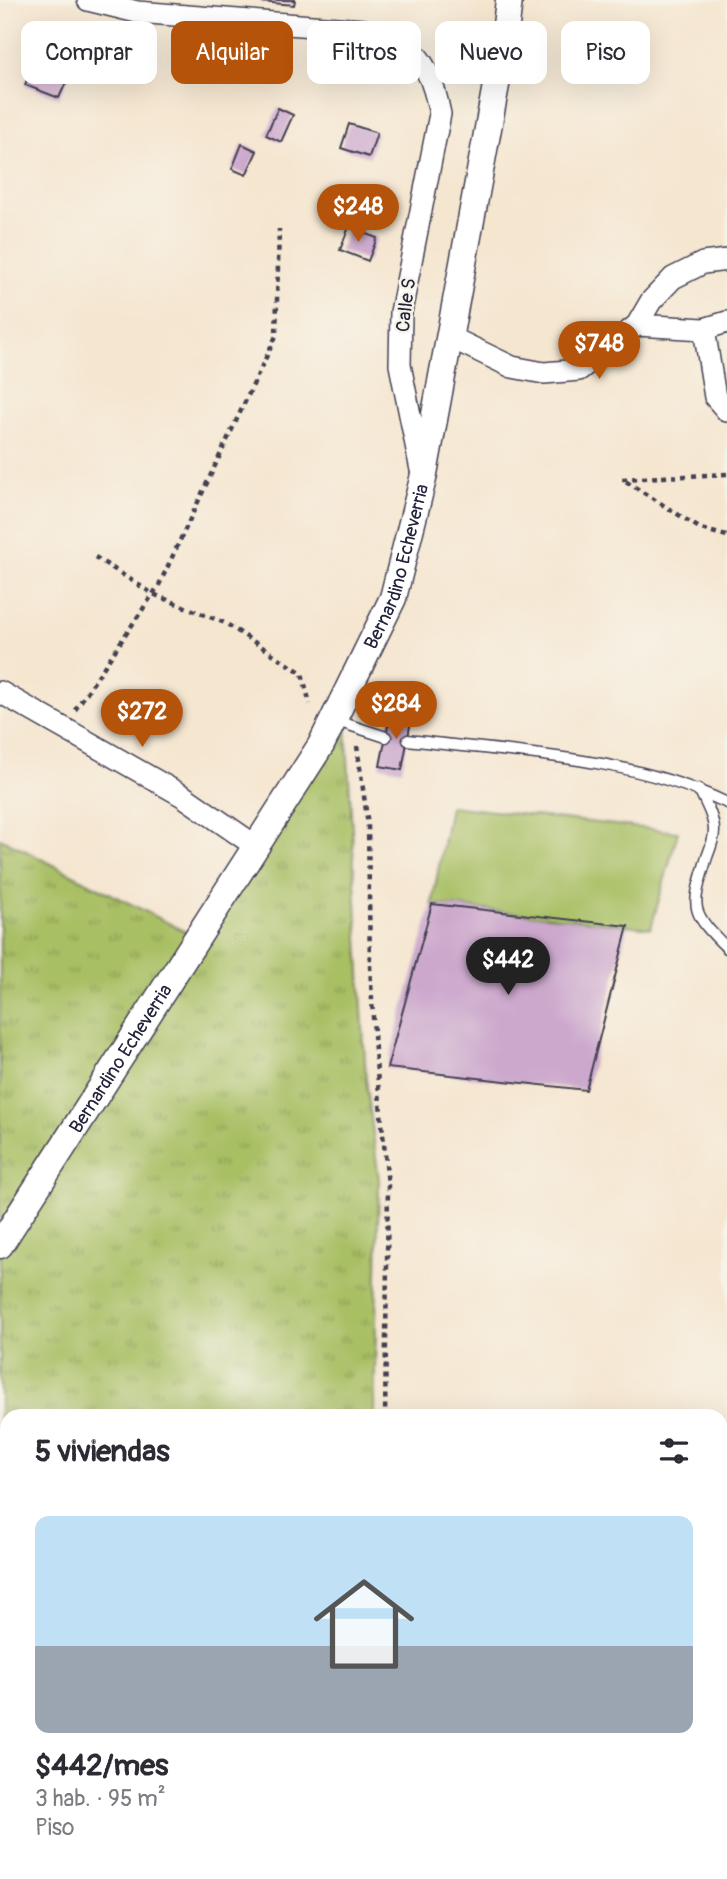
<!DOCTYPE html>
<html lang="es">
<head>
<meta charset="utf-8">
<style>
  :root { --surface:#fff; --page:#f7f7f7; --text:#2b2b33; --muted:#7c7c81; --line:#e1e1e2; --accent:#b45309 }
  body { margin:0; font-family:Pangolin,sans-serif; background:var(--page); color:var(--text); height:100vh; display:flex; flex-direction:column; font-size:26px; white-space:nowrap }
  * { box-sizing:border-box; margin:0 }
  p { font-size:23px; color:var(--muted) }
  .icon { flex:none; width:38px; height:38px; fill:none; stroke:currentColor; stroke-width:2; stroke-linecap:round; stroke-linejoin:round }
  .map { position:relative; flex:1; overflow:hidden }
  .sheet { position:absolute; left:0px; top:1409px; width:728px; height:471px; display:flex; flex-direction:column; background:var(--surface); border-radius:21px 21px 0 0; box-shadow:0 7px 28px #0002 }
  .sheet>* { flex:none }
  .banner { position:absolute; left:21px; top:21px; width:686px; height:63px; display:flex; gap:14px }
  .price { position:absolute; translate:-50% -60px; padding:0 16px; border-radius:24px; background:var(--accent); color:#fff; font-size:23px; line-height:46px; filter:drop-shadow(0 2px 4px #0008) }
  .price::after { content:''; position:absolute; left:50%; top:42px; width:21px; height:16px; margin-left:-10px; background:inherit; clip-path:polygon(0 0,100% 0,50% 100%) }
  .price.current { background:#222; color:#fff }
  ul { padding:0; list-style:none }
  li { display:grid; align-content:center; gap:14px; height:371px; padding:0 35px }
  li+li { border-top:2px solid var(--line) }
  li span { display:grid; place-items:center; height:217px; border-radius:14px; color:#555 }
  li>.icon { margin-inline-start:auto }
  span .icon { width:126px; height:126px; fill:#fffc; stroke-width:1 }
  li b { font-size:30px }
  h2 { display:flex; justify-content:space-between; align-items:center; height:84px; padding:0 35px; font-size:30px }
  .pill { padding:0 24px; border-radius:14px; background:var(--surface); box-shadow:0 7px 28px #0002; font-size:24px; line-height:63px }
  .pill.current { background:var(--accent); color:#fff }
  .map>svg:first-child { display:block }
</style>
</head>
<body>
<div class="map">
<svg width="727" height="1879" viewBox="0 0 727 1879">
  <defs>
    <pattern id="grass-tufts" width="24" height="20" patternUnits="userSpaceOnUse" patternTransform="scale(1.75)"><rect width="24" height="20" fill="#a8bf64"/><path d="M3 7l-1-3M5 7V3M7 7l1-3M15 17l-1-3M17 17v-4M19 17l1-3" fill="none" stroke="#889b54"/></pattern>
  </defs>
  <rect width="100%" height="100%" fill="#f7f3e8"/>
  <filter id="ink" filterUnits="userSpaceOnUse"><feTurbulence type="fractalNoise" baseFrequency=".0143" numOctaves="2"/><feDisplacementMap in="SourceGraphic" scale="14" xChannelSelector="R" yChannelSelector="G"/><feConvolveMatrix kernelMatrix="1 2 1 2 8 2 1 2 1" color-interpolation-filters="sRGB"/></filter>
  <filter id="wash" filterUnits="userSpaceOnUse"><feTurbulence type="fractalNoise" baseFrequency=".00686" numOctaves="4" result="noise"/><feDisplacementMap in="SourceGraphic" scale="28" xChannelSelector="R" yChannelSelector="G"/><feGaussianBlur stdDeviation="1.57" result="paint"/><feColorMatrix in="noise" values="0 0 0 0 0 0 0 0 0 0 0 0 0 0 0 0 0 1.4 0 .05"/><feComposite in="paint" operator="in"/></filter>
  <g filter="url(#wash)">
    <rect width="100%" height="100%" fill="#f5e6d0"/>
    <path fill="#cbbfd5" d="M721 1705 727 1706V1879H542L538 1873 721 1872Z"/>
    <path fill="url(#grass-tufts)" stroke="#657050" stroke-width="2" d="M345 705 366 1079 379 1180 374 1416H7V1662L0 1660V838L196 937Z"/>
    <path fill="#a8bf64" stroke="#657050" stroke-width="2" d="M450 806 678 832 651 928 432 904Z"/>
    <g id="blocks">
      <path fill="#cca8cd" d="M261 0H295L294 5 261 2Z
        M34 62 69 76 59 98 25 85Z
        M278 108 293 115 281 142 266 135Z
        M349 124 377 133 369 157 341 148Z
        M242 144 257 151 246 175 232 169Z
        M349 227 377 238 368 261 340 250Z
        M391 711 412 715 402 770 380 766Z
        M432 904 628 926 586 1090 387 1068Z
        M721 1782H727V1879H698L699 1872H721Z"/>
    </g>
  </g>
  <g filter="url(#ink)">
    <use href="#blocks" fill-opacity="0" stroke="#423f51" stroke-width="2"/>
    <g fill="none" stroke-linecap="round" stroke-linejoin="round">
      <g stroke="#423f51" stroke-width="13">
        <path id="service" d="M334 720 386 737
          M408 740C515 753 629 756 727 803
          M699 789C705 802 714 817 714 831 714 840 710 849 707 857 692 907 688 910 727 948
          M580 1872 583 1879"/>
      </g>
      <g stroke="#423f51" stroke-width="24">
        <path id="minor" d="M88 0 137 12 363 30C373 33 386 34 396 39 425 55 434 83 440 114L401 312 400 365 421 470
          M637 325 704 329 715 397 727 411
          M704 329 727 322
          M450 337 512 367 544 373 579 370 637 325 651 301 673 278 703 263 727 260
          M0 692 183 796 257 847
          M0 1656 7 1657
          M521 1872 525 1879"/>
      </g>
      <g stroke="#423f51" stroke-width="29">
        <g id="tertiary">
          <path id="s1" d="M0 1245 321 745 393 598 423 479 504 42 509 0"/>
        </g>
      </g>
      <path stroke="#423f51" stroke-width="4.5" stroke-dasharray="5 5" stroke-linecap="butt" d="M727 474 622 479 701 529 727 536
        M95 557 153 594 225 623 302 673 310 704
        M75 710 159 585 276 336 279 229
        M357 746 368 825 370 966 375 1051 388 1185 385 1416"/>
      <use href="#service" stroke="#fff" stroke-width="10"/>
      <use href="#minor" stroke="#fff" stroke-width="21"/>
      <use href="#tertiary" stroke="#fff" stroke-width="26"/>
    </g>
  </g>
  <g text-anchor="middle" stroke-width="5" stroke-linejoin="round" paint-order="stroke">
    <g font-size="19" fill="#22223b" stroke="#f7f3e8">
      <text transform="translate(405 305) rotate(-83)" y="7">Calle S</text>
      <text dy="7" stroke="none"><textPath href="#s1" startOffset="789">Bernardino Echeverria</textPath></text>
      <text dy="7" stroke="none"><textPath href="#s1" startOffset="222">Bernardino Echeverria</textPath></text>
    </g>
  </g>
</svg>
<b class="price" style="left:358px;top:244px">$248</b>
<b class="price" style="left:599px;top:381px">$748</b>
<b class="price" style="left:396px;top:741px">$284</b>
<b class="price" style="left:142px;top:749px">$272</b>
<b class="price current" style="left:508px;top:997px">$442</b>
<div class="banner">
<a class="pill">Comprar</a>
<a class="pill current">Alquilar</a>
<a class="pill">Filtros</a>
<a class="pill">Nuevo</a>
<a class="pill">Piso</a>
</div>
<section class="sheet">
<h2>5 viviendas<svg class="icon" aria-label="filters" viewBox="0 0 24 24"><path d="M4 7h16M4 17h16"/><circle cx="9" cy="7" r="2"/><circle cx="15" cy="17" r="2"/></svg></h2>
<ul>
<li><span style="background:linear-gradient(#bfe0f5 60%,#9aa5b1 0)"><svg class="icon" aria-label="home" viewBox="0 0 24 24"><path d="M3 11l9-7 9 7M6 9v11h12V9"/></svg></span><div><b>$442/mes</b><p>3 hab. · 95 m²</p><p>Piso</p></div></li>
</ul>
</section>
</div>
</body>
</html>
